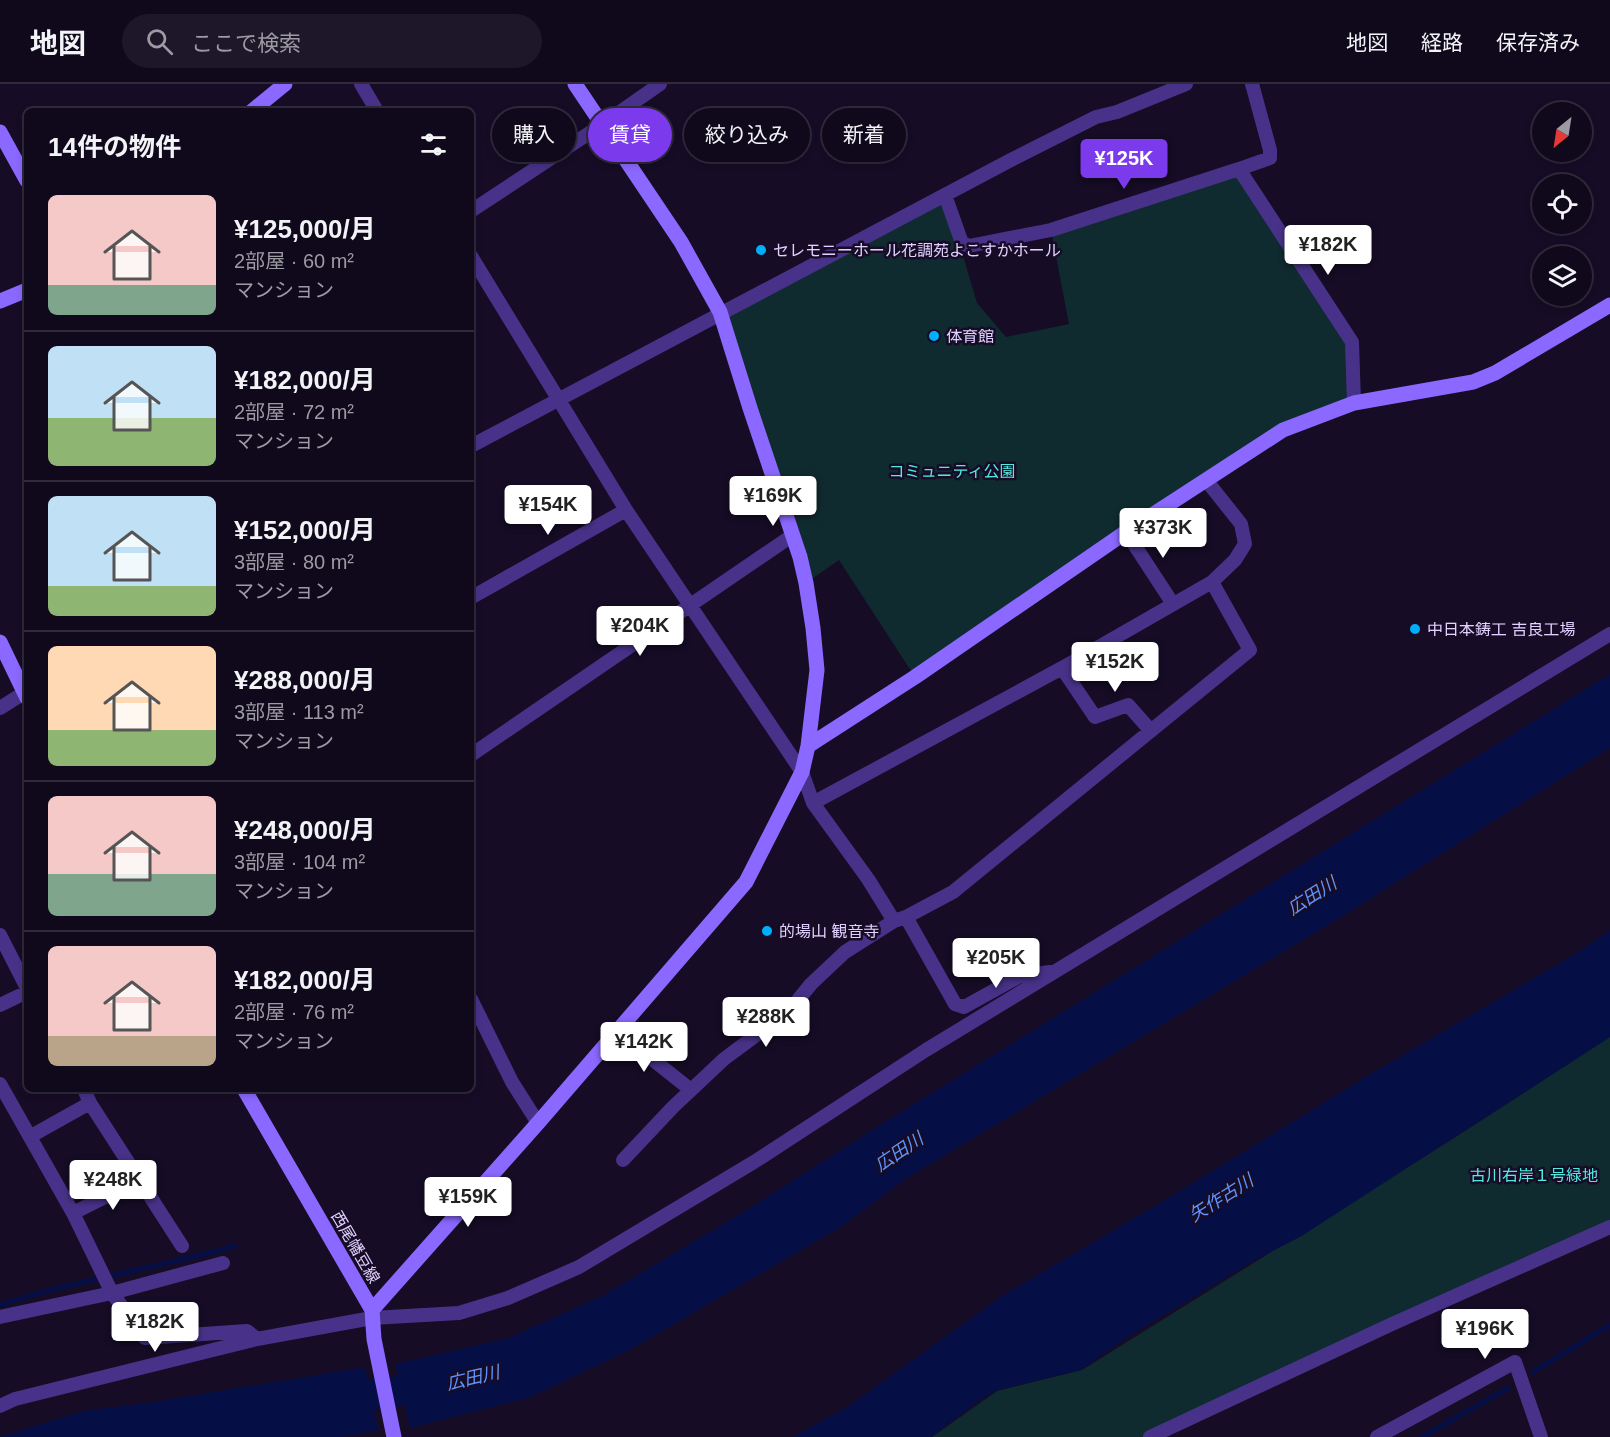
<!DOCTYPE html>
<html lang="ja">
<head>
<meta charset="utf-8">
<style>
  :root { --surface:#10091c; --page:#1e1729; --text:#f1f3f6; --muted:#9c9aa3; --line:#302a3b; --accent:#7c3aed }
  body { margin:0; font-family:Helvetica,"Noto Sans JP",sans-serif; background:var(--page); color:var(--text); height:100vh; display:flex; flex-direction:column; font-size:22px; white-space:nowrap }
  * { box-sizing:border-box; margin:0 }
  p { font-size:20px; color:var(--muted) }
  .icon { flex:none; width:33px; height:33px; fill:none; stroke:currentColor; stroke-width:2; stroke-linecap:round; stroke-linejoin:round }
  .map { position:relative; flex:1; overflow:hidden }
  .sheet { position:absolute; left:24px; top:24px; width:450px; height:984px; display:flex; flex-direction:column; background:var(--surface); border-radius:9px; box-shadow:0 3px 9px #0003,0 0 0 2px var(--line) }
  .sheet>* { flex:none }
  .hud { position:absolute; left:492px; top:24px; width:570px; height:54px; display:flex; gap:12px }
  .needle { width:39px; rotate:210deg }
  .controls { position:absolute; left:1532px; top:18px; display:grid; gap:12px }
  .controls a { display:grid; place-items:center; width:60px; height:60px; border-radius:50%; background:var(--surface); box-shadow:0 3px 9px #0003,0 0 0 2px var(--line); font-size:30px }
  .price { position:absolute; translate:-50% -51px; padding:0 14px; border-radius:6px; background:#fff; color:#222; font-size:20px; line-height:39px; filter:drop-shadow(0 2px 3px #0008) }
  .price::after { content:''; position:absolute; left:50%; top:36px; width:18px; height:14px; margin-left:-9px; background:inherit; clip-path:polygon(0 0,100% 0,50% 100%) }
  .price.current { background:var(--accent); color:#fff }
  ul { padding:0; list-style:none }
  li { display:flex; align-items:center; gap:18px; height:150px; padding:0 24px }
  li+li { border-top:2px solid var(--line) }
  li span { display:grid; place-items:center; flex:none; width:168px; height:120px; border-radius:9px; color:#555 }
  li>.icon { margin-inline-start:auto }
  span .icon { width:72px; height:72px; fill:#fffc; stroke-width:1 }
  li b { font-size:26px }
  h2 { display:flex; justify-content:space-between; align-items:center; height:72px; padding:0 24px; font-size:26px }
  .tag { padding:0 21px; border-radius:27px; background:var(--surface); box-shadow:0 3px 9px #0003,0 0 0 2px var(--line); font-size:21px; line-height:54px }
  .tag.current { background:var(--accent); color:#fff }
  header { display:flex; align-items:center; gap:36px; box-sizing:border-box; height:84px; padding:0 30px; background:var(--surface); border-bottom:2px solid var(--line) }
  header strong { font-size:28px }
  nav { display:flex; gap:33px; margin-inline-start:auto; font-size:21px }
  .search { width:420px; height:54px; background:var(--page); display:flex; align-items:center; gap:15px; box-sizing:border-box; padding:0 21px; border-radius:33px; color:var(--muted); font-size:22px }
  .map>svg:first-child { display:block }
</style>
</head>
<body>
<header>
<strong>地図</strong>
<div class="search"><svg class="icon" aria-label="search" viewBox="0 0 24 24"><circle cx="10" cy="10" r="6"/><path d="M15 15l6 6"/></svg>ここで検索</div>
<nav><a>地図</a><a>経路</a><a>保存済み</a></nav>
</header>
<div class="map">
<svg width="1610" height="1353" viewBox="0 0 1610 1353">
  <rect width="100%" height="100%" fill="#160c26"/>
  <path fill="#0f2b30" d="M1239 85 1352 258 1354 319 1283 346 915 593 839 476 806 499 720 228 945 111 977 219 1006 253 1069 240 1051 146Z
    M1610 953V1137L1145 1353H932L997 1307 1082 1286 1454 1054Z"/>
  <path fill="#050f46" d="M1610 590V664L1341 833 907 1094 839 1144 631 1265 531 1313 410 1344 395 1280 509 1254 604 1211 750 1124 885 1038Z
    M1610 846V953L1300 1153 1253 1177 1125 1255 1081 1286 997 1306 976 1319 931 1353H793L847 1323 1002 1212 1160 1119 1369 991 1580 867Z
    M365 1283 378 1346 342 1353H0L83 1327 154 1318Z"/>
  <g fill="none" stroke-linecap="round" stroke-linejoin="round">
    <path stroke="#050f46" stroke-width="5" d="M0 1221C76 1196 157 1184 234 1162
      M1533 1288 1610 1241
      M1422 1353 1508 1304"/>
    <path stroke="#050f46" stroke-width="30" d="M332 1315 442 1302"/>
    <path stroke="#483289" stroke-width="14" d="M361 0 377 27
      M1239 85 1352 258 1354 319
      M945 111 962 159 969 162 1051 146 1239 85 1270 74V66L1252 0
      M471 127 603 40 660 0
      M471 172 626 426 802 688 813 719 868 795 894 837 906 833 953 808 1250 566 1212 498 1235 476 1245 460 1241 440 1206 396
      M471 362 1009 77 1096 33 1117 28 1186 0
      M1126 448 1173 520
      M471 507 474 512 626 426
      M1062 584 1095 633 1128 621 1151 647
      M0 624 27 607
      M471 671 793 451
      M813 719 1062 584 1212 498
      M906 833 955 920 964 923 1020 892 1050 888
      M0 851 27 904
      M471 915 512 998 538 1039
      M0 921 27 908
      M618 948 691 1006
      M0 1000 73 1129 112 1209 145 1254 247 1247 257 1255
      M84 1005 90 1019 182 1162
      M31 1052 90 1019
      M623 1076 673 1023 724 975 790 926 811 900 845 868 894 837
      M73 1129 139 1096
      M0 1233 112 1209 223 1179
      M0 1322 15 1315 257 1255 372 1234 459 1229 508 1214 579 1183 754 1078 926 966 1610 550
      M1150 1353 1392 1240 1610 1143
      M1377 1353 1515 1278 1541 1353"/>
    <path stroke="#8b68ff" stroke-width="15" d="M252 27 285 0
      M0 48 27 97
      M0 217 27 206
      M0 558 27 614
      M808 662 915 593 1126 448 1283 346 1354 319 1473 298 1495 289 1610 221
      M244 1005 372 1226 374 1255 394 1353
      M372 1226 538 1039 746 798 802 688 808 662 817 586 813 544 806 499 800 473 750 324 720 228 681 158 575 0"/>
  </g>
  <g fill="#00affc" stroke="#160c26" stroke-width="2">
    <circle cx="761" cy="166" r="6"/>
    <circle cx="934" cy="252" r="6"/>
    <circle cx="1415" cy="545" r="6"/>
    <circle cx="767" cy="847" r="6"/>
  </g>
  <g text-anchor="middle" stroke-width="5" stroke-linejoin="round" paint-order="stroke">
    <g font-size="16" fill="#e0d1ff" stroke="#160c26" text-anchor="start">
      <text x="773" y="172">セレモニーホール花調苑よこすかホール</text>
      <text x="946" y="258">体育館</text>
      <text x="1427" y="551">中日本鋳工 吉良工場</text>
      <text x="779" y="853">的場山 観音寺</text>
    </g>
    <g font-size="16" fill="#51ebe4" stroke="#160c26">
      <text x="952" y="393">コミュニティ公園</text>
      <text x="1534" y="1097">古川右岸１号緑地</text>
    </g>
    <g font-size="16" fill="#e0d1ff" stroke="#160c26">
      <text transform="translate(356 1163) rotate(60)" y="6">西尾幡豆線</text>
    </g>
    <g font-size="18" font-style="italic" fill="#5f94ff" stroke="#160c26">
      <text transform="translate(1312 812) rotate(-32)" y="6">広田川</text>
      <text transform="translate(899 1068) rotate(-34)" y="6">広田川</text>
      <text transform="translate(1221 1114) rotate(-32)" y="6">矢作古川</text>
      <text transform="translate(473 1294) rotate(-13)" y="6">広田川</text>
    </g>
  </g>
</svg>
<div class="controls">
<a><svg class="needle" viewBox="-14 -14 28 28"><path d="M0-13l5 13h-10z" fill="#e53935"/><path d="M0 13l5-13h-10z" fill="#9c9aa3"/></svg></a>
<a><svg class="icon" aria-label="locate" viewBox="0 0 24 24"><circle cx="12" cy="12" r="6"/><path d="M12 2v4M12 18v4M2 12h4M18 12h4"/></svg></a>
<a><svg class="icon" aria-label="layers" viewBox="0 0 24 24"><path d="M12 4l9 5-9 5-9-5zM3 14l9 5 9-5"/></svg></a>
</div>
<b class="price current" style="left:1124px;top:106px">¥125K</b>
<b class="price" style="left:1328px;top:192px">¥182K</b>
<b class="price" style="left:773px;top:443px">¥169K</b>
<b class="price" style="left:548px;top:452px">¥154K</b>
<b class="price" style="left:1163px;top:475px">¥373K</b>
<b class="price" style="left:640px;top:573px">¥204K</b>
<b class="price" style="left:1115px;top:609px">¥152K</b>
<b class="price" style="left:996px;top:905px">¥205K</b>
<b class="price" style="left:766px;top:964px">¥288K</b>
<b class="price" style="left:644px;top:989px">¥142K</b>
<b class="price" style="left:113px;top:1127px">¥248K</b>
<b class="price" style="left:468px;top:1144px">¥159K</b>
<b class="price" style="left:155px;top:1269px">¥182K</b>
<b class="price" style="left:1485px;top:1276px">¥196K</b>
<div class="hud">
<a class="tag">購入</a>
<a class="tag current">賃貸</a>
<a class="tag">絞り込み</a>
<a class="tag">新着</a>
</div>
<section class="sheet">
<h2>14件の物件<svg class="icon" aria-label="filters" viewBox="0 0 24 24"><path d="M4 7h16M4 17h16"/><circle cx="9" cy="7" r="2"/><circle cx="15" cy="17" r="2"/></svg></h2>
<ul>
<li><span style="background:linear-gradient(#f6c9c9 75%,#7fa58c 0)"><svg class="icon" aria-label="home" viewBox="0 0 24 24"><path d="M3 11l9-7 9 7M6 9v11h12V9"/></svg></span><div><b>¥125,000/月</b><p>2部屋 · 60 m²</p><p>マンション</p></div></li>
<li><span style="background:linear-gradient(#bfe0f5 60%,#8fb573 0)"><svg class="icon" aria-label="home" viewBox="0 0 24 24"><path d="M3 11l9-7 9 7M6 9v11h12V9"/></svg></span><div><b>¥182,000/月</b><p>2部屋 · 72 m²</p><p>マンション</p></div></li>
<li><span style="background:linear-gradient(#bfe0f5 75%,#8fb573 0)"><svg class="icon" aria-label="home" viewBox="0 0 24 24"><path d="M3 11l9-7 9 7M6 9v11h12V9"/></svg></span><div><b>¥152,000/月</b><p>3部屋 · 80 m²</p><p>マンション</p></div></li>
<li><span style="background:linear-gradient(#ffd9b3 70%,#8fb573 0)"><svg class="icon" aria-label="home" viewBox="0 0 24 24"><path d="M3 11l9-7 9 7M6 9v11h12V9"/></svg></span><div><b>¥288,000/月</b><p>3部屋 · 113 m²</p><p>マンション</p></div></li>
<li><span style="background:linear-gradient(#f6c9c9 65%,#7fa58c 0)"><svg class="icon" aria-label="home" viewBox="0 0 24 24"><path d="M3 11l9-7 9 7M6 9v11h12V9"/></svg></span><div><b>¥248,000/月</b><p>3部屋 · 104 m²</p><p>マンション</p></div></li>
<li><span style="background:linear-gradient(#f6c9c9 75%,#b9a48a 0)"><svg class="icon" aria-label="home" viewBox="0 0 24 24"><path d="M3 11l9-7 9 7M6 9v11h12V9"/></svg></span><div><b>¥182,000/月</b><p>2部屋 · 76 m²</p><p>マンション</p></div></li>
</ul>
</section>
</div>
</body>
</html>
